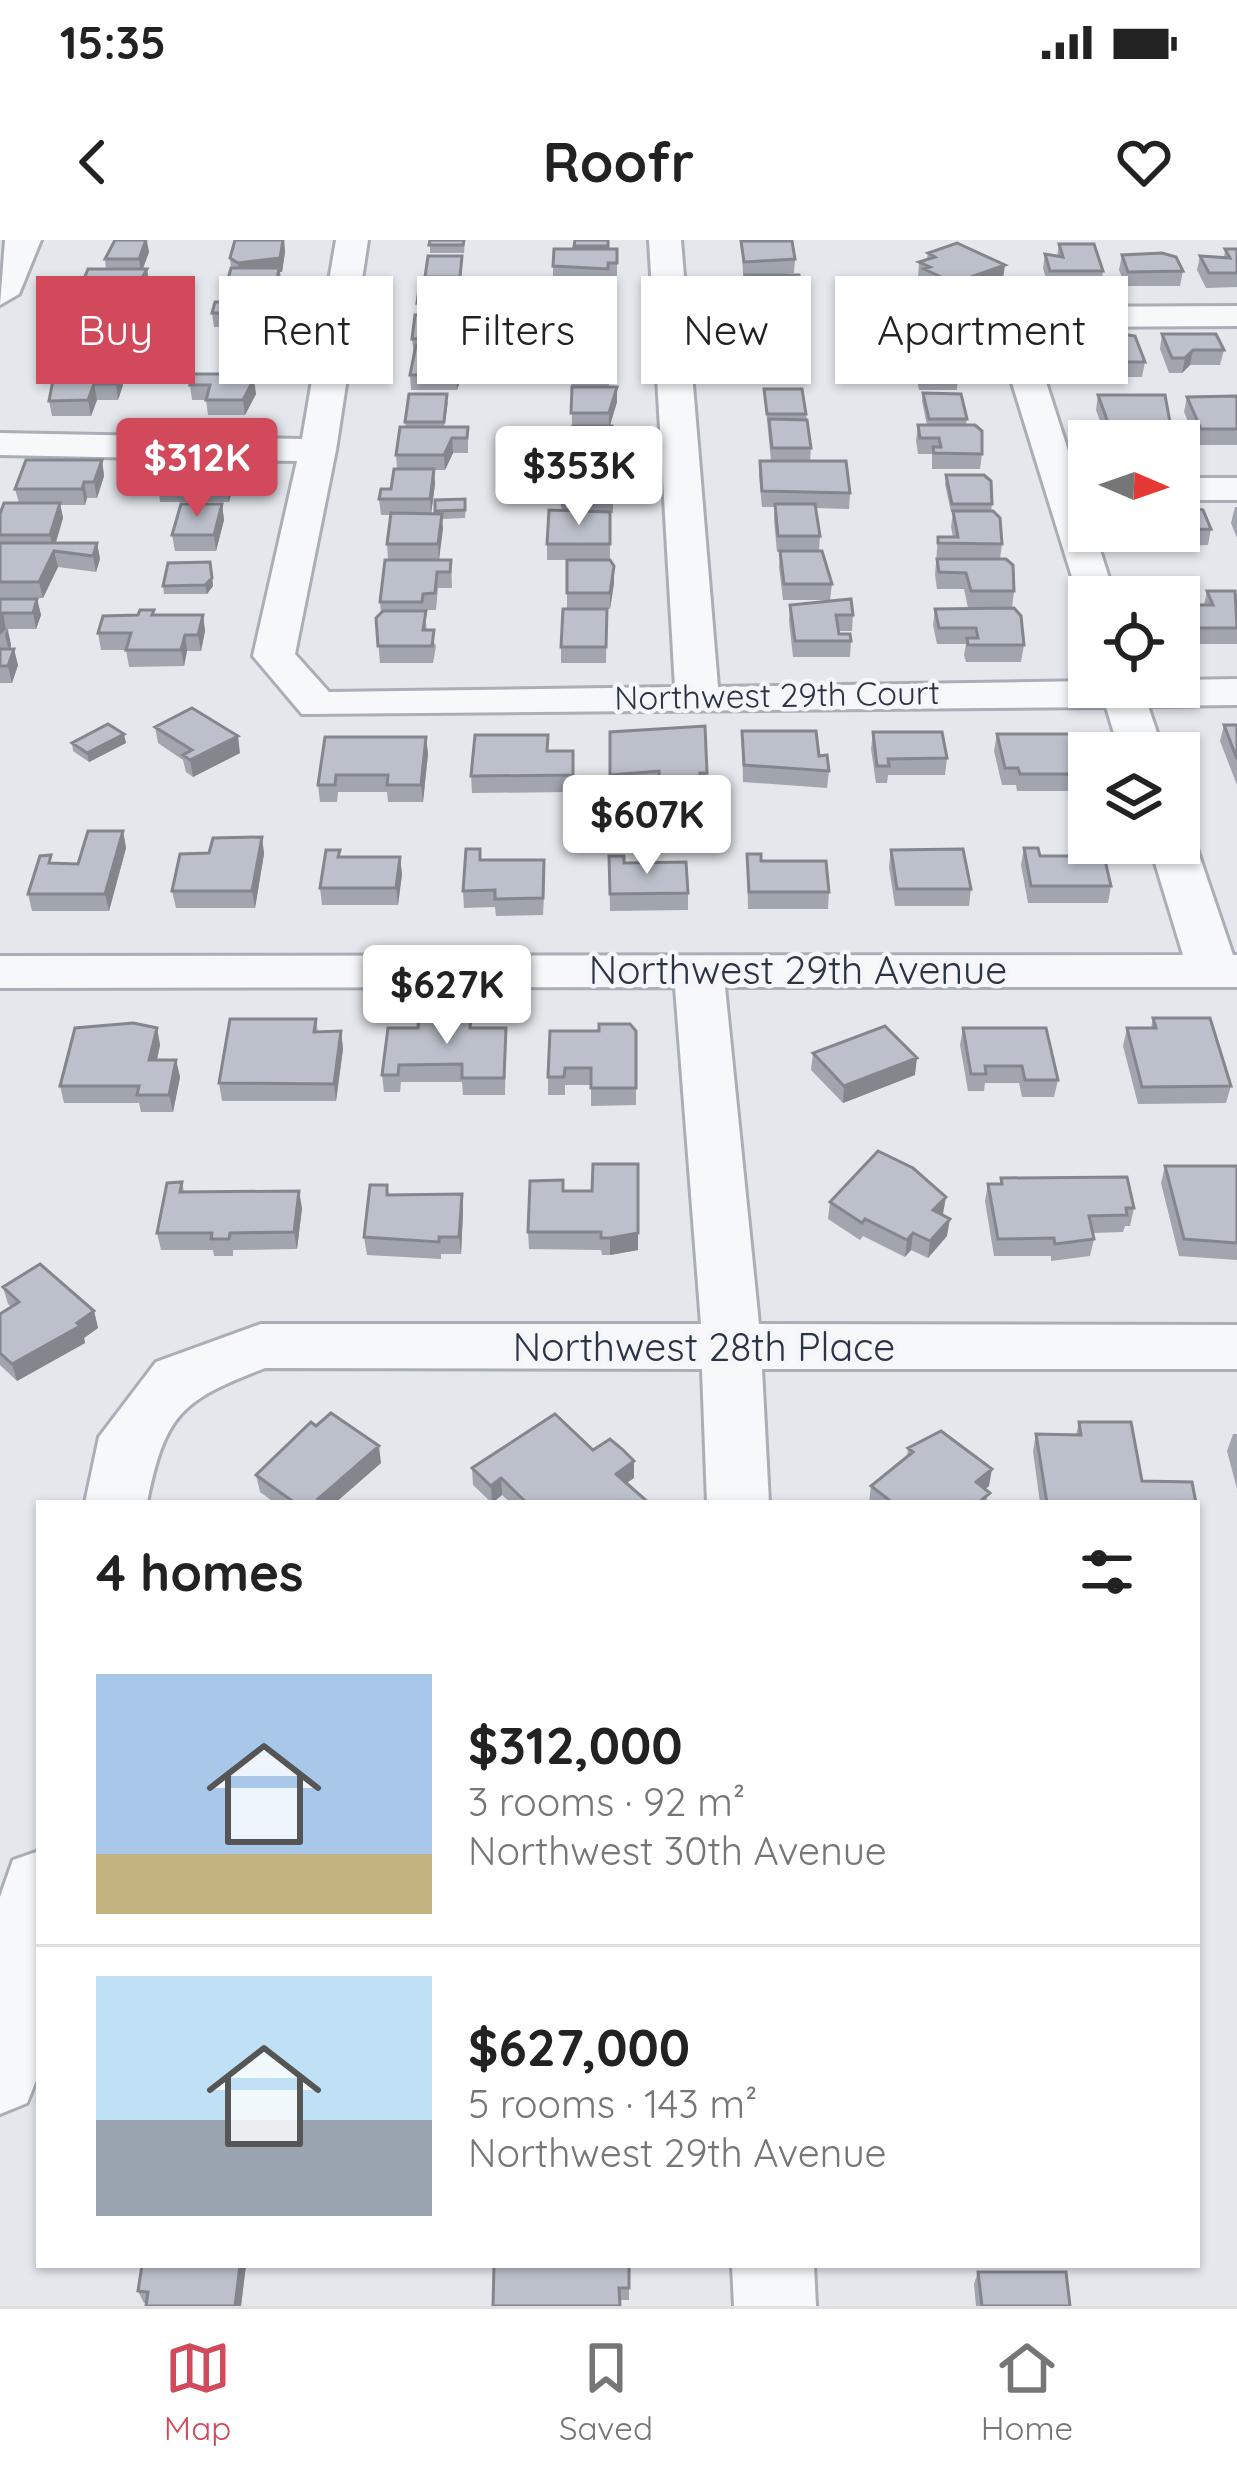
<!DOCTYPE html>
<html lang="en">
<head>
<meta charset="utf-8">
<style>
  :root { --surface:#fff; --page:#f6f6f6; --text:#222; --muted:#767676; --line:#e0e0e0; --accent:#d1495b }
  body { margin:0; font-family:Quicksand,sans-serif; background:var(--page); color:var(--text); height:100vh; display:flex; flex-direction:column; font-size:45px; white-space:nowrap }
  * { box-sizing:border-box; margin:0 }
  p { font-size:39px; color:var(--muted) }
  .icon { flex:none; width:66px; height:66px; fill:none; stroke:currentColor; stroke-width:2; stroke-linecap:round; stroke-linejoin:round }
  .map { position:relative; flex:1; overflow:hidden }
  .panel { position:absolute; left:36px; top:1260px; width:1164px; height:768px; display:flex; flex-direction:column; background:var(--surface); border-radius:0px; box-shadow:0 3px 9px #0004 }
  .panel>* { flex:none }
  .hud { position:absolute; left:36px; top:36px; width:1167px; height:108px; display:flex; gap:24px }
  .needle { width:78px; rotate:92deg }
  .buttons { position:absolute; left:1068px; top:180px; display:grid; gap:24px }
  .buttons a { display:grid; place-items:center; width:132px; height:132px; border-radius:0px; background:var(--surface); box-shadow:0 3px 9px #0004; font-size:60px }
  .price { position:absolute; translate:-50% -102px; padding:0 27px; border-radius:12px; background:#fff; color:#222; font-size:39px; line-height:78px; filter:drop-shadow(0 3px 6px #0008) }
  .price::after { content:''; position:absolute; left:50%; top:72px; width:36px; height:27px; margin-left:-18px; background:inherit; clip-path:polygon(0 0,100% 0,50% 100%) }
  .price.on { background:var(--accent); color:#fff }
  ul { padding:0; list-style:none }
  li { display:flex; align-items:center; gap:36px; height:300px; padding:0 60px }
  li+li { border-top:3px solid var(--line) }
  li span { display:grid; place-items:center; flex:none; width:336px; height:240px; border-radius:0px; color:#555 }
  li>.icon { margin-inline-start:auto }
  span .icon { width:144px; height:144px; fill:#fffc; stroke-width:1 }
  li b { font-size:51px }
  h2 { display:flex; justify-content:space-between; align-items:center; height:144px; padding:0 60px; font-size:51px }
  .pill { padding:0 42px; border-radius:0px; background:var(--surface); box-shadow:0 3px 9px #0004; font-size:42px; line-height:108px }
  .pill.on { background:var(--accent); color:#fff }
  .status { display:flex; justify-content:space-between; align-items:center; height:84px; padding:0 60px; background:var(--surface); direction:ltr }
  .status svg { height:33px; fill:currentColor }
  header { display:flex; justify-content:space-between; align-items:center; height:156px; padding:0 60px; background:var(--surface); font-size:54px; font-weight:800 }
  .tab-bar { display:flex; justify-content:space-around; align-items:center; height:168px; border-top:3px solid var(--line); background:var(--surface); font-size:33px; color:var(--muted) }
  .tab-bar a { display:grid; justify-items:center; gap:6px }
  .tab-bar .on { color:var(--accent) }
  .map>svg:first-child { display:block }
</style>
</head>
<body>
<div class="status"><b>15:35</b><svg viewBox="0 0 49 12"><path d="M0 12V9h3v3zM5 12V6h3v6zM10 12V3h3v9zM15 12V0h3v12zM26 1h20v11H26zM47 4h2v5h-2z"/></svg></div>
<header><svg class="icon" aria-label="back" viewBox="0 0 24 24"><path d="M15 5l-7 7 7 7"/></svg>Roofr<svg class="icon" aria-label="heart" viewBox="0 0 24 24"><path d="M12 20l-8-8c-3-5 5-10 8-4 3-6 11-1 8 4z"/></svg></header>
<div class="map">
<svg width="1237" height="2066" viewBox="0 0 1237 2066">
  <rect width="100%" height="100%" fill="#e4e7ec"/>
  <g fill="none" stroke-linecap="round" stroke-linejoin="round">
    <g stroke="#a9aeb7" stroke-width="6">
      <path id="minor" d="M336 0H368L336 210 295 414 329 452 675 447 649 0H681L718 447 1089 441V447H1179V440L1237 439V465L1148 466 1164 513H1120L1106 467 302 474 253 416 297 221 0 215V193L302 199Z
        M1237 66V86L1062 87 1038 117 1089 276V291H1094L1115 357H1089V368L1081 366 1004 117 1040 70 1052 67Z
        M1179 238H1237V260H1179Z
        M1179 591 1195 603 1233 715H1237V747H725L759 1084 1237 1085V1129H762L769 1263H707L702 1129 265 1128C182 1160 165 1173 147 1263H85L99 1197 156 1122 261 1084H701L675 747 0 748V716L1183 715 1149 603H1179Z
        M39 1611V1833L27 1863 0 1874V1657L13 1620Z
        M732 2025H814L816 2066H734Z"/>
    </g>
    <g stroke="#a9aeb7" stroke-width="6">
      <path id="tertiary" d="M5 0H41L19 54 0 65Z"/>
    </g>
    <use href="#minor" fill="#f7f8fa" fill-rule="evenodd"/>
    <use href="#tertiary" fill="#f7f8fa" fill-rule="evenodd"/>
  </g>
  <path fill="#a1a5ae" d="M115 0H147L149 12 143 29H147L149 44 139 62 178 57 174 68H158L159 76 156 86H131L125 101H75L72 86 82 62 79 51 106 29 105 19Z
    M284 0 285 12 282 32H280L281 43 277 62 291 76 288 86H275L272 100H236L234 87H214L212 73 241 62 240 53H230L228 39 231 28 230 18Z
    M430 0H465L464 13H430Z
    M575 0H608V9H617V37H608V39H612V112H608L609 147 617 162 610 186H612L613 273H610V320L614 343 610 369H567V320H547V304L562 270 556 244V228H573L571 135H551V110H577L576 99H558L556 62H545L546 40H553V26L574 9Z
    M741 1 795 19 794 33 770 35 801 44 800 59 784 58 783 69 807 92 806 107H755L752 72H748L744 49Z
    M1059 4 1103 31 1101 45H1048L1043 28 1045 14 1057 16Z
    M1225 9H1237V47L1206 48 1197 30 1200 16 1224 18Z
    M928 13 1003 39 952 58 923 44V39L918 37 919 22 927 19Z
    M1122 15 1183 31 1180 46H1126L1119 30Z
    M462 23 461 41H468L469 89 458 112H464L465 127 457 150H411L410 135 414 114 412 99 418 75 417 63 425 37Z
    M494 68H510V83H494Z
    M900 76 943 99 942 107H904L900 83Z
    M1162 94 1224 110 1220 125H1190L1182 133H1169L1160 109Z
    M1078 96 1145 122 1142 137H1106L1103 130H1082L1075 111Z
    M108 104 109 112 103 130H120L123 145 118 160H97L91 176H52L49 161 60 140 63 128Z
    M915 109 964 121 963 136H958L957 150H919L914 124Z
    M266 111 260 137H252L256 154 245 175H208L206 160H192L190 145 222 134V129Z
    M756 111 796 136 795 144H758Z
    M764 149 806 174 811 208 810 221 850 253 849 269 816 268 820 296 819 311 832 344 830 360H783L779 327 780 312H777L774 280 775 267H762L759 236 760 221H771Z
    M923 153 967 179 966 185 982 214 980 229H932V214H918L916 201 918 185H927L922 161Z
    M1098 155 1171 188 1168 201H1107L1096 170Z
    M1237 156V205H1198L1184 172 1187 157Z
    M448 162 444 187H468V213H453L445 230H434L435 244 431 274H435V260L466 267 465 278 442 279 439 320H451L452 348H438L436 370H424L427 390 436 406 433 423H380L376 378 381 373 380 362 388 320 387 304 391 275H381L379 259 391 249 397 229 396 215 406 187 405 182Z
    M102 220 104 236 97 258H87L85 265H60L63 278 56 303H97L100 319 96 332 58 327 43 358 0 359V274L19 263 15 249Z
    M236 234 229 262H160L158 246Z
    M946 235 992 264 991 271 1002 304 1000 319 1014 351 1012 368H968L964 349H937L935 335 938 297H953L951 287 953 272H951L945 244Z
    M222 264 224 280 216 311H175L172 295Z
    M1235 267H1237V298L1231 283Z
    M1179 268 1211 289 1208 305 1158 306 1157 311H1147L1139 291H1179Z
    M210 322 213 346 207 354H164L163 346Z
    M1207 351H1235L1237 355V404H1179V357H1169V355H1191L1195 365H1204Z
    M0 359H37L41 375 36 389H8L11 405 10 409 18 425 12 443H0Z
    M790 365 853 375 852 391H839V394L851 401 850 417H793L789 381Z
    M607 369 606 423H561V407Z
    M935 369 1024 405 1021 422H966L964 415 966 404H937L933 385Z
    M155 375H203L205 391 201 411H187L184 426 129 427 126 410H101L98 393Z
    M1224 485H1237V545L1220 501Z
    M155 487 240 513 193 537 186 532 183 520 158 503Z
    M742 491 819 516 829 531 827 548 743 542Z
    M610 492 707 533V550H701V577L659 576V548L610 552Z
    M873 492 947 518 945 535H888L887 543H876L871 509Z
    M997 494 1081 534 1078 551H1017L1016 545H1002L994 511Z
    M325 497H426L428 514 423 562H388L387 552H338L337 562H320L318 545Z
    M72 503H126L89 522 73 511Z
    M549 511H573V552L472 553 471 536Z
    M123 591 126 608 109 671H32L28 654 53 623 78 624Z
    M262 597 264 614 255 668H176L172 651 209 613Z
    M1024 608 1111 646 1108 663H1028L1021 625Z
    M891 610 971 649 969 666H895L889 627Z
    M747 614 829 652 828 669H748Z
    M609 616 688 653V670L610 671Z
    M341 617H400L402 634 398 665H322L320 648Z
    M481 620 545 637 543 675 496 676 495 667 464 668 463 651Z
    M1153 778 1231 846 1226 863 1138 864 1123 806 1127 788H1151Z
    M316 779 318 792 341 791 343 809 336 861H222L219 843Z
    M157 788 160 805 157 820H176L180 837 173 872H141L139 863H64L60 846Z
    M388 788H506L505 855H463L462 842H401L400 852H384L382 835Z
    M963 788 1058 840 1054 857H1022L1019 843H985L984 851H968L960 805Z
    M636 791V865L591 866V845H565V855H548V837Z
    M813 813 915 835 843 863 811 830Z
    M1165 926H1237V1020L1179 1016 1161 943Z
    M1001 938 1134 968 1130 986H1125L1123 992 1093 993 1094 999 1090 1016 1051 1021V1016H994L985 961 988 944H1000Z
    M182 942 184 952 302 968 297 1009 233 1010V1016H214L213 1010H161L157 993Z
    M387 945 389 955 462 954 463 972 461 1014H441V1019L367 1015 364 997Z
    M564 951H592L638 1010 610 1015H602L601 1010 529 1009 528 992Z
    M830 962 943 974 947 996 928 1018 911 1010 905 1017 863 996 860 1000 828 979Z
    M3 1047 94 1071 98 1088 84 1098 85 1103 17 1141 0 1125V1074L11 1067 8 1064Z
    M1079 1182 1142 1241 1196 1263H1040L1033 1211 1036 1194 1076 1195Z
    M316 1186 381 1223 335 1263H275L260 1252 256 1235Z
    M1233 1194H1237V1249L1227 1211Z
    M908 1208 989 1246 985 1249 988 1263H869L871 1246 907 1217Z
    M472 1228 634 1238 626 1243 649 1263H511L502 1255 492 1263 473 1245Z
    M142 2025H246L241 2066 144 2063 138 2051Z
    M494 2025H629V2060H620Z
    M978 2032 1070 2066H976L974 2044Z"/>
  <path fill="#83868d" d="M146 0 149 12 141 33 139 19Z
    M284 0 285 12 282 32H280L281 43 276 66 275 51 240 37 238 23Z
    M1005 25 1003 39 952 58 954 43Z
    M147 29 149 44 137 65 135 51Z
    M157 62 159 76 156 86 153 71Z
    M128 71 131 86 125 101 123 86Z
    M273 72 275 86 272 100 270 85Z
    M469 74V89L457 113 456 98Z
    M265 103 266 111 260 137 259 129Z
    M108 104 109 112 101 136 99 128Z
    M1193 110 1190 125 1182 133 1185 118Z
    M464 112 465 127 457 150 456 135Z
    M120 130 123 145 118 160 116 144Z
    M254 139 256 154 245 175 243 160Z
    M94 144 97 160 91 176 88 160Z
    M617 147V162L609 188V173Z
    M452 198 453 213 445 230 444 215Z
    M234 219 236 234 229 262 227 246Z
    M102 220 104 236 97 258 94 242Z
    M434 229 435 244 431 275 430 259Z
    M84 242 87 258 85 265 82 249Z
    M60 263 63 278 53 311 50 295Z
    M222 264 224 280 216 311 214 295Z
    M442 274 443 289 439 320 438 304Z
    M97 303 100 319 96 332 93 316Z
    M54 311 58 327 43 358 39 342Z
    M614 326V343L610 369V353Z
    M212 338 213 346 207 354 205 345Z
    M37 359 41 375 36 389 33 373Z
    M3 373 6 389 0 395V380Z
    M203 375 205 391 201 411 198 395Z
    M7 388 11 405 9 412 5 395Z
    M185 395 187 411 184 426 181 410Z
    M14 409 18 425 12 443 8 426Z
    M124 494 126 503 89 522 87 513Z
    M238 496 240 513 193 537 190 520Z
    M426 497 428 514 423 562 421 545Z
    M123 591 126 608 109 671 105 654Z
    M262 597 264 614 255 668 252 651Z
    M400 617 402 634 398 665 396 648Z
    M157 788 160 805 153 837 149 820Z
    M341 791 343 809 336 861 334 844Z
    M917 818 915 835 843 863 844 846Z
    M176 820 180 837 173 872 169 855Z
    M299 951 302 968 297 1009 294 992Z
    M462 954 463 972 461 1014 459 997Z
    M946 957 943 974 931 988 933 970Z
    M950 979 947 996 928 1018 930 1001Z
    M638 993V1010L610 1015V998Z
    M913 993 911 1010 905 1017 907 1000Z
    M94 1071 98 1088 84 1098 85 1103 17 1141 12 1124Z
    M379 1206 381 1223 335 1263H318V1259Z
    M634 1221V1238L616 1250V1234Z
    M992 1229 989 1246 973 1259 976 1242Z
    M501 1238 502 1255 492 1263 491 1246Z
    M240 2025H246L241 2066H235Z"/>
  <path fill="#bbc0ca" stroke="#83868d" stroke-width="3" d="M115 0H146L139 19H105Z
    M235 0H283L280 18 238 23 230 18Z
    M430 0H464L463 5H429Z
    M575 0H608V6H574Z
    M741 1H792L795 19 744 22Z
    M957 3 1005 25 954 43 924 29 930 27 919 22 935 17 928 13Z
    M1059 4H1094L1103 31H1050L1045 14 1063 17Z
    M554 9H617V23H608V29L553 26Z
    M1225 9H1237V33H1209L1200 16 1230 18Z
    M1162 13 1176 17 1183 31 1128 32 1122 15Z
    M428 16H462L460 37H425Z
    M231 28H279L275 51H240L243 39H228Z
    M88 29H147L135 51H79Z
    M745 35H799L801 44H782L784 58H748Z
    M612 39V63L556 60 557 47H545L546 40Z
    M420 41H468L467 59 417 63Z
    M150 50H176L172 61H146Z
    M82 61 157 62 153 71H128L123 86H72Z
    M215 62H289L287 71 273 72 270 85H234L237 73H212Z
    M494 68H510V76H493Z
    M752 69H803L807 92H755Z
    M469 74 456 98 412 99 415 75Z
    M558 74H612V97H576V84H558Z
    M900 76H937L943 99H905Z
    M1122 94 1135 96 1145 122H1108L1106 115H1085L1078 96Z
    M1162 94H1216L1224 110H1193L1185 118H1172Z
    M229 103H265L259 129H222Z
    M72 104H108L99 128H63Z
    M416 105 449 106V112H464L456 135H410Z
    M608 109 609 135H571V120H551V110Z
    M915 109H961L964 121H955L958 135H921Z
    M756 111H792L796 136H759Z
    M63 130H120L116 144H94L88 160 49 161 53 140H60Z
    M194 134H251L254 139 243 160H206L210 145H190Z
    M572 147H617L609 173H571Z
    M764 149H802L806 174H767Z
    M923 153 961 154 967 179H929Z
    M409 154H447L444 182H405Z
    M1098 155H1165L1171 188H1110Z
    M1237 156V189H1201L1187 157Z
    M769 179 807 180 811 208H772Z
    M918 185H975L982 191V214L934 213 933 207H941L939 198H920Z
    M573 186H612V215H573Z
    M400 187H468L467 198H452L444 215H396Z
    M166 219H234L227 246H158Z
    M26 220H102L94 242H84L82 249H15Z
    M760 221H846L850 253 762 251Z
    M556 228H613V257H562Z
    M394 229H434L430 259H379L381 249H391Z
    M946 235H984L991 241 992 264H952Z
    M465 259V270L435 271V260Z
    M4 263H60L50 295H0V274Z
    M181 264H222L214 295H172Z
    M775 264H815L820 296H778Z
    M1189 267 1203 270 1211 289 1179 290V268Z
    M549 270 610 272V304H547Z
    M953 271H993L1000 278 1002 304 938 303V297H958Z
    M391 273 442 274 438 304H387Z
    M0 303H97L93 316 54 311 39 342H0Z
    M780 311H822L832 344H784Z
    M937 319H1006L1013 325 1014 351H971L966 333 939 332Z
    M385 320H451L450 332H437L435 353 423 354 422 362H380Z
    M567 320H610L614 326 610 353H567Z
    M210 322 212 338 205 345 163 346 168 323Z
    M1207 351H1235L1237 388H1181L1179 357H1170L1169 355H1191L1195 365H1213Z
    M0 359H37L33 373H3L0 380Z
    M851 359 853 375H836L839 394H850L851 401H795L790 365Z
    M1014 368 1021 376 1024 405H968L967 398H978L976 388H939L935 369Z
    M563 369H607L606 407H561Z
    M140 370H154L152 375H203L198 395H185L181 410H126L131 393H98L103 376 138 375Z
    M383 371H426L423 390H434L432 406H378L376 378Z
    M0 409H14L8 426H0Z
    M192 468 238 496 190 520 183 515 192 510 155 487Z
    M108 484 124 494 87 513 72 503Z
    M1224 485H1237V519Z
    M705 486 707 533H700L701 560H660L659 531 610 535V492Z
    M742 491H816L819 516 827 515 829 531 744 525Z
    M873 492H942L947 518 888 519 889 526H877Z
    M997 494H1070L1081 534H1020L1018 528H1005Z
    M475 495H548L547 511H573V535L471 536Z
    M325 497H426L421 545H387L388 535H336L335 545H318Z
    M88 591H123L105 654H28L40 616 51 615 49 623 78 624Z
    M262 597 252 651H172L180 614 209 613 213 598Z
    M1024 608H1038L1040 616H1104L1111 646H1031Z
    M466 609H480V620H544L543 658 495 659V650L463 651Z
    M963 609 971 649H897L891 610Z
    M326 610H340L338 617H400L396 648H320Z
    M747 614H761V621H826L829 652H749Z
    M609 616H624V623L686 622 688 653 610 654Z
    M419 776H471L470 788H506L504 838H462V824L399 825 398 835H382L388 788H418Z
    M1153 778H1210L1231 846 1142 847 1127 788H1156Z
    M230 779H316L314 792 341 791 334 844 219 843Z
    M133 783 157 788 149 820H176L169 855H137L139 846H60L75 788Z
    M599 784H630L636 791V848H591V828H565L564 837H548L550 791H599Z
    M885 786 917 818 844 846 813 813Z
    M963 788H1046L1058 840H1025L1022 826H985L986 834H971Z
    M878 911 913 928 946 957 933 970 950 979 930 1001 913 993 907 1000 865 979 862 983 830 962Z
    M593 924H638V993L610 998H601V992H528L530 941 563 940V951H592Z
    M1165 926H1237V1003L1184 999Z
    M1127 937 1134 968H1126L1127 975 1089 976 1094 999 1055 1004 1054 998 998 999 988 944H1002L1001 938Z
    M182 942 180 952 299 951 294 992 230 993 229 999H211L212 993H157L167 943Z
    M370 945H387V955L462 954 459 997H439V1002L364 997Z
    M40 1024 94 1071 77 1083 80 1086 12 1124 0 1113V1074L19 1062 3 1047Z
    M331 1173 379 1206 318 1259 323 1263H295L256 1235 311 1182 316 1186Z
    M555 1174 593 1210 610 1199 622 1209 634 1221 616 1234 649 1263H527L501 1238 491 1246 472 1228Z
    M1079 1182H1131L1142 1241 1192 1242 1196 1263H1047L1036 1194 1081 1195Z
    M941 1191 992 1229 976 1242 990 1253 978 1263H893L871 1246 913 1212 908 1208Z
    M142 2025H240L235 2066H146L148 2052 138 2051Z
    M494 2025H629V2048H619L620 2066H493Z
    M978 2032H1066L1070 2066H982Z"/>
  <g text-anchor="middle" stroke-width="9" stroke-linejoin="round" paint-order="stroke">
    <g font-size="33" fill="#2b3445" stroke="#f4f6f9">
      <text transform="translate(777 455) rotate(-1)" y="12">Northwest 29th Court</text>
    </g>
    <g font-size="39" fill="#2b3445" stroke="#f4f6f9">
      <text x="798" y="744">Northwest 29th Avenue</text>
      <text x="704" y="1121">Northwest 28th Place</text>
    </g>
  </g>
</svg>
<div class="buttons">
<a><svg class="needle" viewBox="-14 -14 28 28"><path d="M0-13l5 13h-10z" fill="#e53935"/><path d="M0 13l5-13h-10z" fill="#767676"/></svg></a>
<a><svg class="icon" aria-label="locate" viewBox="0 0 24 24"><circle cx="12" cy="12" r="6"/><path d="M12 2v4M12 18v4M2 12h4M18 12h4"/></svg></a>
<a><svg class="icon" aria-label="layers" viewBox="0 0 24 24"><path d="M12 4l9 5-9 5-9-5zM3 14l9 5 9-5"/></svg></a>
</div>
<b class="price on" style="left:197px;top:280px">$312K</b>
<b class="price" style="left:579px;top:288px">$353K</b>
<b class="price" style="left:647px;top:637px">$607K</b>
<b class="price" style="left:447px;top:807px">$627K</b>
<div class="hud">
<a class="pill on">Buy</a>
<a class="pill">Rent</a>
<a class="pill">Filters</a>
<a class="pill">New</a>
<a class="pill">Apartment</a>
</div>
<section class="panel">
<h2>4 homes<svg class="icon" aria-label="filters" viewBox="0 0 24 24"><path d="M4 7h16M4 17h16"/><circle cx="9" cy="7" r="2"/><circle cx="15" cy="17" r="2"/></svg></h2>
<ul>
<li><span style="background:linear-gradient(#a9c7e8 75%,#c2b280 0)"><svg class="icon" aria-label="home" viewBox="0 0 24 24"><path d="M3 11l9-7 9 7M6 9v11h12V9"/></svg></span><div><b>$312,000</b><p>3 rooms · 92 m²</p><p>Northwest 30th Avenue</p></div></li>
<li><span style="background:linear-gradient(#bfe0f5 60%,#9aa5b1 0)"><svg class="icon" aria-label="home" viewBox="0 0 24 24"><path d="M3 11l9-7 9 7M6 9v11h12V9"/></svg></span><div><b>$627,000</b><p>5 rooms · 143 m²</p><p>Northwest 29th Avenue</p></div></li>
</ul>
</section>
</div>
<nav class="tab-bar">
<a class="on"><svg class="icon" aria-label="map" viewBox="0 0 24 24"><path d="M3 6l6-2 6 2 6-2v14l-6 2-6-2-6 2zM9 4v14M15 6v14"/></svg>Map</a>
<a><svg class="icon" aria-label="saved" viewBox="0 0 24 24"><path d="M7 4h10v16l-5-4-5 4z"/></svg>Saved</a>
<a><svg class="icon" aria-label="home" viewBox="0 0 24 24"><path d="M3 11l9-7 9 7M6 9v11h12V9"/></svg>Home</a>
</nav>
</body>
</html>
